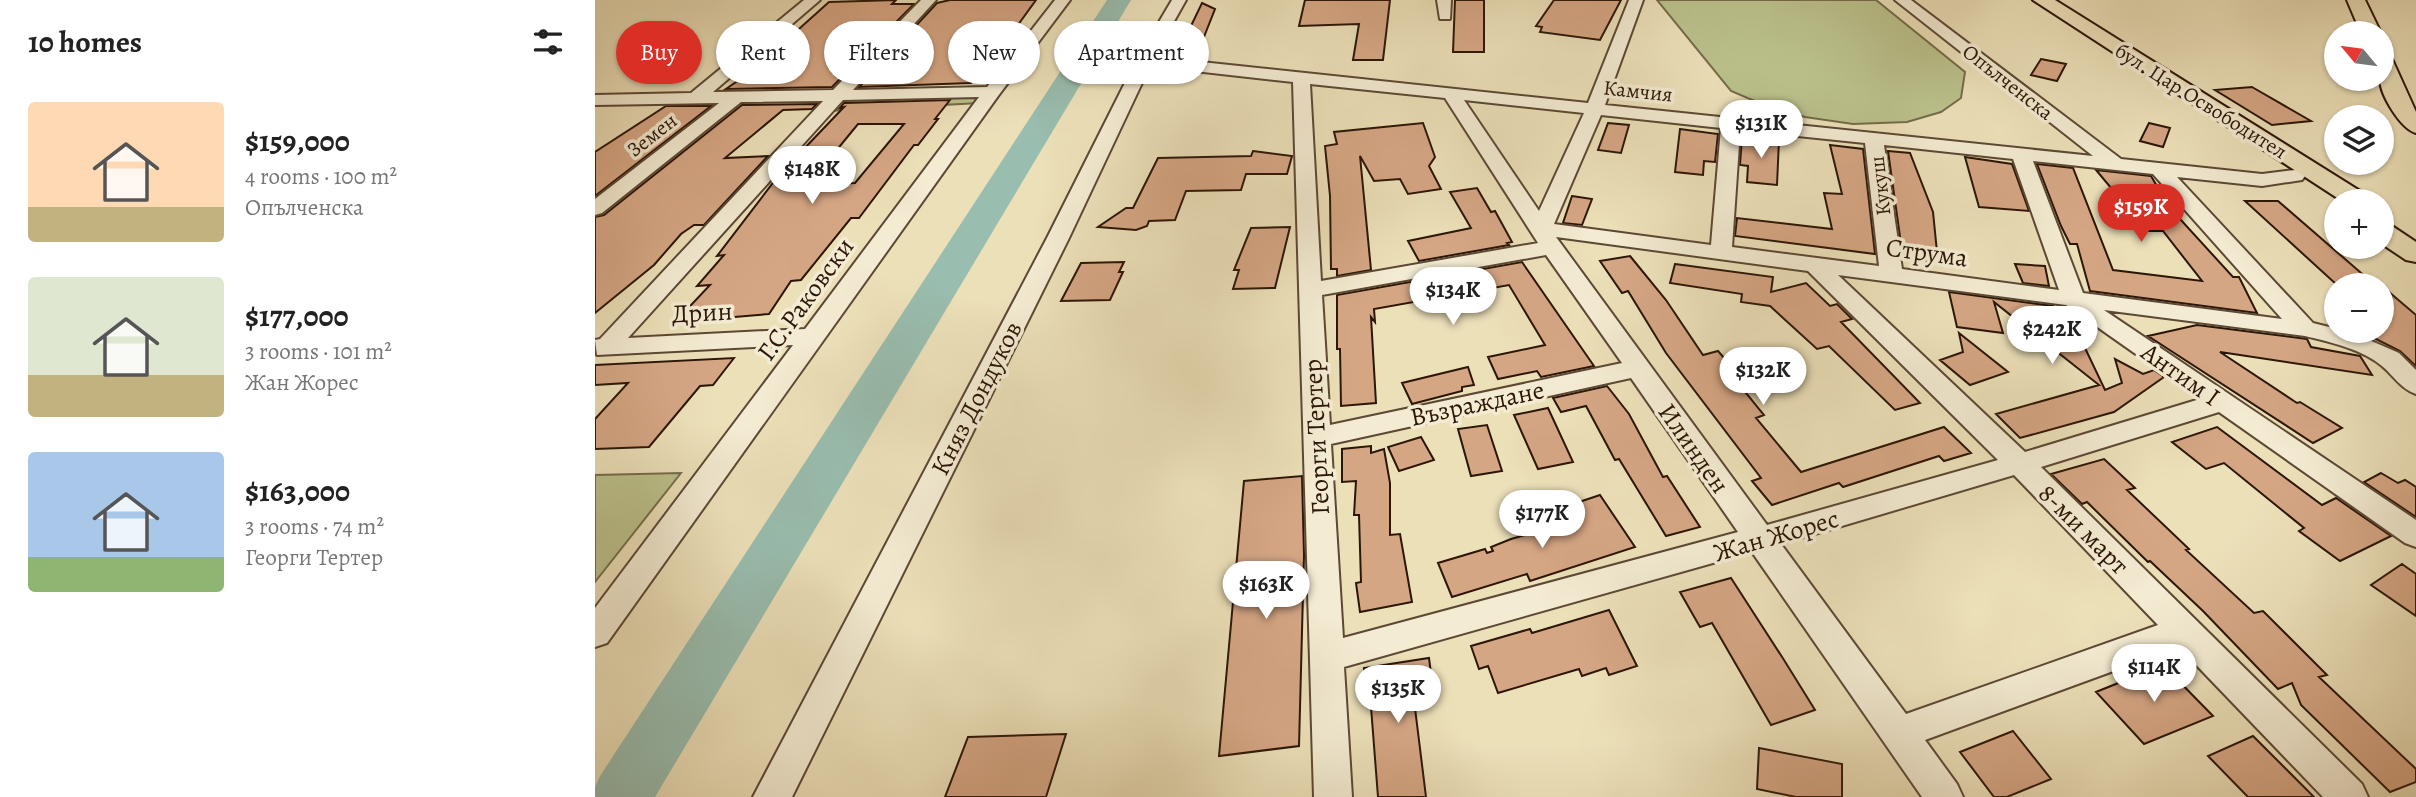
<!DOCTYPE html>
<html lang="en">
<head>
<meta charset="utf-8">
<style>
  :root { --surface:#fff; --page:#f6f6f6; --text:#222; --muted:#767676; --accent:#d93025 }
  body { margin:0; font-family:Alegreya,serif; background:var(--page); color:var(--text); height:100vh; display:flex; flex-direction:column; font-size:26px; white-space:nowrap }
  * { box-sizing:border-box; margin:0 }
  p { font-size:23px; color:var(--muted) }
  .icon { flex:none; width:38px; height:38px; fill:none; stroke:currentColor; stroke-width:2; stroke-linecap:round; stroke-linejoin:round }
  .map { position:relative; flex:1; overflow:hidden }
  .side { display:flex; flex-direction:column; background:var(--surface); width:595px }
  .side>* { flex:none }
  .top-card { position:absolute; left:21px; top:21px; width:665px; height:63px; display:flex; gap:14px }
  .needle { width:46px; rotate:299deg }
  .buttons { position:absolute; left:1729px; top:21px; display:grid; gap:14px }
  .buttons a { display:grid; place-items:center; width:70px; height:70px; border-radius:50%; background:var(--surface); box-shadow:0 2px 5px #0004; font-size:35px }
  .price { position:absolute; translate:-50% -60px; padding:0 16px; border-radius:24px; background:#fff; color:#222; font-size:23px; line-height:46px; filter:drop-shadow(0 2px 4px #0008) }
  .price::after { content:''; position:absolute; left:50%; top:42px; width:21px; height:16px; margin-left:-10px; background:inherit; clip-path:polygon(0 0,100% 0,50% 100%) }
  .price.active { background:var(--accent); color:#fff }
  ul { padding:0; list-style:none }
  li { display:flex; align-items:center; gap:21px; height:175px; padding:0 28px }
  li span { display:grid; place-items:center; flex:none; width:196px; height:140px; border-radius:7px; color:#555 }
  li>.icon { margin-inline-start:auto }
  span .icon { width:84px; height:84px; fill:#fffc; stroke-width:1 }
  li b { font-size:30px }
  h2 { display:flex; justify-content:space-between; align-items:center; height:84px; padding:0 28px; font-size:30px }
  .tag { padding:0 24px; border-radius:32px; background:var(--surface); box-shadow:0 2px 5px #0004; font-size:24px; line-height:63px }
  .tag.active { background:var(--accent); color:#fff }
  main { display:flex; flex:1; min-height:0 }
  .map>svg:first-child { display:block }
</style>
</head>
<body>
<main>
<section class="side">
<h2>10 homes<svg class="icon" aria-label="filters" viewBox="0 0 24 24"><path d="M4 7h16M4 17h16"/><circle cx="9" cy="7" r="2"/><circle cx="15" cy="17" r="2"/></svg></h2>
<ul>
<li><span style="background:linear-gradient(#ffd9b3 75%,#c2b280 0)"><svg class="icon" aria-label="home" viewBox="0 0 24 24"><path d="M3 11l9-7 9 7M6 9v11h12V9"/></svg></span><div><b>$159,000</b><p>4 rooms · 100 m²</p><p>Опълченска</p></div></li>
<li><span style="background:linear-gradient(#dfe7d0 70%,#c2b280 0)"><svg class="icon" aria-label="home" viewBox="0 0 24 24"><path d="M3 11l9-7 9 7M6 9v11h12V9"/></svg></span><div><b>$177,000</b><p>3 rooms · 101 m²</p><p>Жан Жорес</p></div></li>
<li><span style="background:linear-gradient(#a9c7e8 75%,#8fb573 0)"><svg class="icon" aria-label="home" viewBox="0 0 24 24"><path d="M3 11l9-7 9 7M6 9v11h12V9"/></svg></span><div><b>$163,000</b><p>3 rooms · 74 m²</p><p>Георги Тертер</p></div></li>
</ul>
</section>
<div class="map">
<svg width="1821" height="797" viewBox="0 0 1821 797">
  <rect width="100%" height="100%" fill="#ece0b9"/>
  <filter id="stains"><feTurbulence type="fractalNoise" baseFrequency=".00286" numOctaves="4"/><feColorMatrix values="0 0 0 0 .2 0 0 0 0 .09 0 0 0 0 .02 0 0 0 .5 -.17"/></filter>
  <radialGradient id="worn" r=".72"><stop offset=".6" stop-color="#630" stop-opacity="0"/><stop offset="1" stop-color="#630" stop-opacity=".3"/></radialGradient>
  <path fill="#bbc18c" stroke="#746c4a" stroke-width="2" d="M1062 0H1281L1370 72 1366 98 1346 112 1312 122 1258 124 1210 117 1169 105 1136 91Z
    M391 94 385 103 231 111 242 99Z
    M86 473 0 582V475Z"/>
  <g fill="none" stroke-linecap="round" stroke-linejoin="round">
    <path fill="#99bdaf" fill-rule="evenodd" d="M512 0H536L60 797H0V787L5 776Z"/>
  </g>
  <path fill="#d5a684" stroke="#2c1607" stroke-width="2" fill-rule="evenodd" d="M301 0 297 4H319L237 87 131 89 157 71 234 2Z
    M355 0H441L399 58H396L376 83 264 87 342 3Z
    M710 0H795L788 60H758L764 24 704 26Z
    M860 0H889V52H858Z
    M959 0H1026L1005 40 945 32 947 27 941 26Z
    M607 3 620 9 601 57H581Z
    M1446 59 1471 64 1462 81 1436 75Z
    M1657 87 1716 121 1677 125 1620 90Z
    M355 100 340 119H343L323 145H319L264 218H256L206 280 196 281 174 314 80 322 115 285 102 286 129 255 122 256 184 175 249 107 245 108 249 103ZM263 124H309L260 183 213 185Z
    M222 104 217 109 188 110 130 158 173 156 109 225H99L86 234 59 265 0 313V217L9 215 147 105Z
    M71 106H116L0 196V152Z
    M828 123 840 157 834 166 846 189 813 194 805 179 779 181 765 156 776 270 742 276V269H736L735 196 730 146 742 144 739 132Z
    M1013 123 1034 125 1026 153 1003 150Z
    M1554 123 1575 128 1568 147 1545 141Z
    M1085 129 1123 134 1120 162 1109 161 1108 175 1080 172Z
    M1147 137 1184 140 1182 185 1152 182 1153 166 1145 165Z
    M1235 145 1268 149 1280 254 1140 236 1142 218 1237 229 1229 193 1247 194Z
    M658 151 697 156 692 174H651L646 190 591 191 580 220 554 221 552 226 541 230 503 227 531 208H538L563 158 656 156Z
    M1293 151 1315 153 1338 212 1343 262 1308 258Z
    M1370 157 1417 164 1434 211 1384 207Z
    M1442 164 1478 168 1518 270 1607 281 1568 231H1552L1501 170 1556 176 1574 207 1638 277H1644L1662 313 1495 291 1482 244H1475L1466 226Z
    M882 188 896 212 900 211 917 242 912 243 914 245 824 261 813 241 876 228 855 192Z
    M977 196 997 199 987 225 968 223Z
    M1650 201H1683L1780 285H1742Z
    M695 227 680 288 638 289 644 270H639L656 228Z
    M1035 256 1071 300 1108 355 1123 351 1144 375 1138 377 1169 415 1161 418 1206 472 1349 427 1376 453 1349 461 1344 456 1248 487 1244 483 1177 505 1157 481 1166 478 1071 353 1033 291 1027 293 1005 261Z
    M529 262 524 272H528L515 300 466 301 486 263Z
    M927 262 999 366 946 377 942 371 903 379 893 357 950 345 914 285 779 309 780 322 776 317 781 403 746 406 745 349H742V295Z
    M1080 264 1178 277 1176 292 1211 283 1235 306 1242 304 1257 319 1246 322 1325 403 1300 410 1234 346 1222 349 1175 306 1146 302 1147 294 1075 283Z
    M1420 264 1450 266 1454 286 1428 283Z
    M1787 286 1821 315V366L1805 351 1765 331H1787Z
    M1354 292 1458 306 1464 332 1480 327 1510 390 1527 383 1520 359 1548 374 1559 370 1569 377 1519 412 1425 438 1401 414 1504 385 1399 302 1408 333 1362 327Z
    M1602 325 1712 339 1716 347 1765 356 1777 375 1625 352 1702 403 1705 402 1747 428 1718 443 1553 336Z
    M1364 333 1413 372 1375 385 1345 360 1368 352Z
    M139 358 118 385 105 386 54 447 0 449V419L33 383 0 385V365Z
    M873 367 879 385 867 387V391L817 404 807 383Z
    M1012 386 1034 414 1068 477 1072 476 1105 527 1071 536 1024 459 1020 460 991 406 966 412 958 398Z
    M953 408 978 462 943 469 919 415Z
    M892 425 907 471 876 476 863 429Z
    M1622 427 1727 505 1741 498 1796 536 1745 561 1704 531 1709 528 1629 463 1611 469 1577 442Z
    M826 437 839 460 804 471 793 447Z
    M776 446V453L789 449 795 483V535L805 534 817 602 765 612 761 583 766 582 764 515H759L761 481 747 482V449Z
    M1509 459 1540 488 1532 490 1594 549 1591 550 1659 613 1668 611 1732 675 1724 677 1821 769V782L1795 792 1706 705 1697 683 1683 689 1608 611 1555 561 1553 562 1492 502 1487 504 1456 474Z
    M1786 473 1803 483 1810 480 1821 487V517L1769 482Z
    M707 476 709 555 704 746 624 756 649 481Z
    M1005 495 1040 547 935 581 932 574 857 597 843 563 890 549 892 553 898 551 896 547 916 539 972 523 963 509Z
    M1807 564 1821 574V616L1776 585Z
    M1136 578 1189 660 1220 710 1176 725 1117 623 1105 627 1085 592Z
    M1014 610 1042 666 1014 675 1011 668 987 676 984 669 903 693 893 666 884 669 876 646 935 629 937 633Z
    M834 658 839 697 819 700 831 797H783L776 707H772L769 668Z
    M1568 665 1618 716 1549 744 1501 692Z
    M1418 731 1456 779 1412 797H1399L1365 752Z
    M471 734 451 797H350L373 737Z
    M1658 736 1719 797H1653L1613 756Z
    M1164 748 1247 764V797H1201L1162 789Z"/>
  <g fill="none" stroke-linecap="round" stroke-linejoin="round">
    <g stroke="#5c4834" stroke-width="4">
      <path id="minor" d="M209 0H225L118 92 238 90 326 0H341L258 90 392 87 460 0H475L403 96 12 643 0 647V608L198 345 2 355 0 340 5 339 228 101 146 102 7 213 0 215V199L124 103 0 105V95L96 93ZM384 97 210 329 33 338 248 100Z
        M577 0H591L559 57 993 103 1034 0H1048L1010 105 1498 156 1300 0H1316L1526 159 1667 174 1700 170 1707 172 1710 176 1707 180 1667 186 1582 177 1718 323 1758 333 1804 353 1821 370V394C1806 389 1799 376 1787 366 1767 349 1735 342 1710 336L1509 310 1821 520V547L1810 543 1624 412 1446 467 1767 784 1773 797H1728L1584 647 1330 740 1362 784 1368 797H1327L1157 552 749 667 757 797H719L698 82 555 66 474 238 197 797H158L452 238 541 61ZM715 84 850 98 943 243 726 281ZM869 100 989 113 944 211ZM1006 115 1126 128 1116 245 959 224ZM1145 130 1270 143 1284 266 1137 247ZM1289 145 1418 159 1464 290 1307 269ZM1438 161 1558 174 1687 319 1488 293ZM961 237 1213 271 1403 460 1172 525ZM951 255 1027 363 735 425 727 295ZM1243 275 1471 305 1605 399 1430 452ZM1036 378 1143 532 748 638 736 444ZM1419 475 1563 625 1311 714 1186 544Z
        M842 0H856L855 19H845Z"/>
    </g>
    <g stroke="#2c1607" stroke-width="4">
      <path id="major" d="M1438 0H1460L1773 196 1777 201H1747Z
        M1752 0H1770L1786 33H1766Z
        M1787 53 1794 55 1797 59 1821 112V133C1806 129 1785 95 1785 79 1785 74 1787 60 1787 53Z
        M1787 224 1797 226 1821 242V262L1811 260 1787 244Z"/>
    </g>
    <use href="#minor" fill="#f3ebd2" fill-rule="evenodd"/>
    <use href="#major" fill="#ece0b9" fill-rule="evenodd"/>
  </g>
  <g text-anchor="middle" stroke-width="7" stroke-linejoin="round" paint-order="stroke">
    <g font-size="21" fill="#2c1607" stroke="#f3ebd2">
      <text transform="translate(1413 82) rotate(38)" y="7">Опълченска</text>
      <text transform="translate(1043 91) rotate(6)" y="7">Камчия</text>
      <text transform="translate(1606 101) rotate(32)" y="7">бул. Цар Освободител</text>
      <text transform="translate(57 135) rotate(-38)" y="7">Земен</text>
      <text transform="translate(1285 186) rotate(-97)" y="7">Кукуш</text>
    </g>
    <g font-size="26" fill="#2c1607" stroke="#f3ebd2">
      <text transform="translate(1332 252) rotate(8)" y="9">Струма</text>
      <text transform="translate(210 299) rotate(-54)" y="9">Г.С.Раковски</text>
      <text transform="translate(107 312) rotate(-3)" y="9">Дрин</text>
      <text transform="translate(1586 374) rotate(35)" y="9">Антим I</text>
      <text transform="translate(381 398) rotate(-63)" y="9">Княз Дондуков</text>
      <text transform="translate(882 403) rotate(-12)" y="9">Възраждане</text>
      <text transform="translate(721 437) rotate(-93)" y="9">Георги Тертер</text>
      <text transform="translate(1099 448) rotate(55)" y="9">Илинден</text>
      <text transform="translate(1489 529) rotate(45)" y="9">8-ми март</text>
      <text transform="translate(1181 535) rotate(-16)" y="9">Жан Жорес</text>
    </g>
  </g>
  <rect width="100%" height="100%" filter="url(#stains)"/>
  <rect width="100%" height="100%" fill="url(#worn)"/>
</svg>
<div class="buttons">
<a><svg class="needle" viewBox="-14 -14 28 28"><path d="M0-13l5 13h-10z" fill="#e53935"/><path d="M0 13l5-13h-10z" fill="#767676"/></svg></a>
<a><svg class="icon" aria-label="layers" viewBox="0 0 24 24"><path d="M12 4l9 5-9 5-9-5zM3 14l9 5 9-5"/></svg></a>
<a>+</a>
<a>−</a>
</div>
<b class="price" style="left:1166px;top:160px">$131K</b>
<b class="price" style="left:217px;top:206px">$148K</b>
<b class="price active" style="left:1546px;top:244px">$159K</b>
<b class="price" style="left:858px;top:327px">$134K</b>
<b class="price" style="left:1457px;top:366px">$242K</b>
<b class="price" style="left:1168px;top:407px">$132K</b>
<b class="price" style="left:947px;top:550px">$177K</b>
<b class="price" style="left:671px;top:621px">$163K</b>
<b class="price" style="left:1559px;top:704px">$114K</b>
<b class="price" style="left:803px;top:725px">$135K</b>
<div class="top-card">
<a class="tag active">Buy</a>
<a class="tag">Rent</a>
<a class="tag">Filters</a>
<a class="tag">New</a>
<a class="tag">Apartment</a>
</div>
</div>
</main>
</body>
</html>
